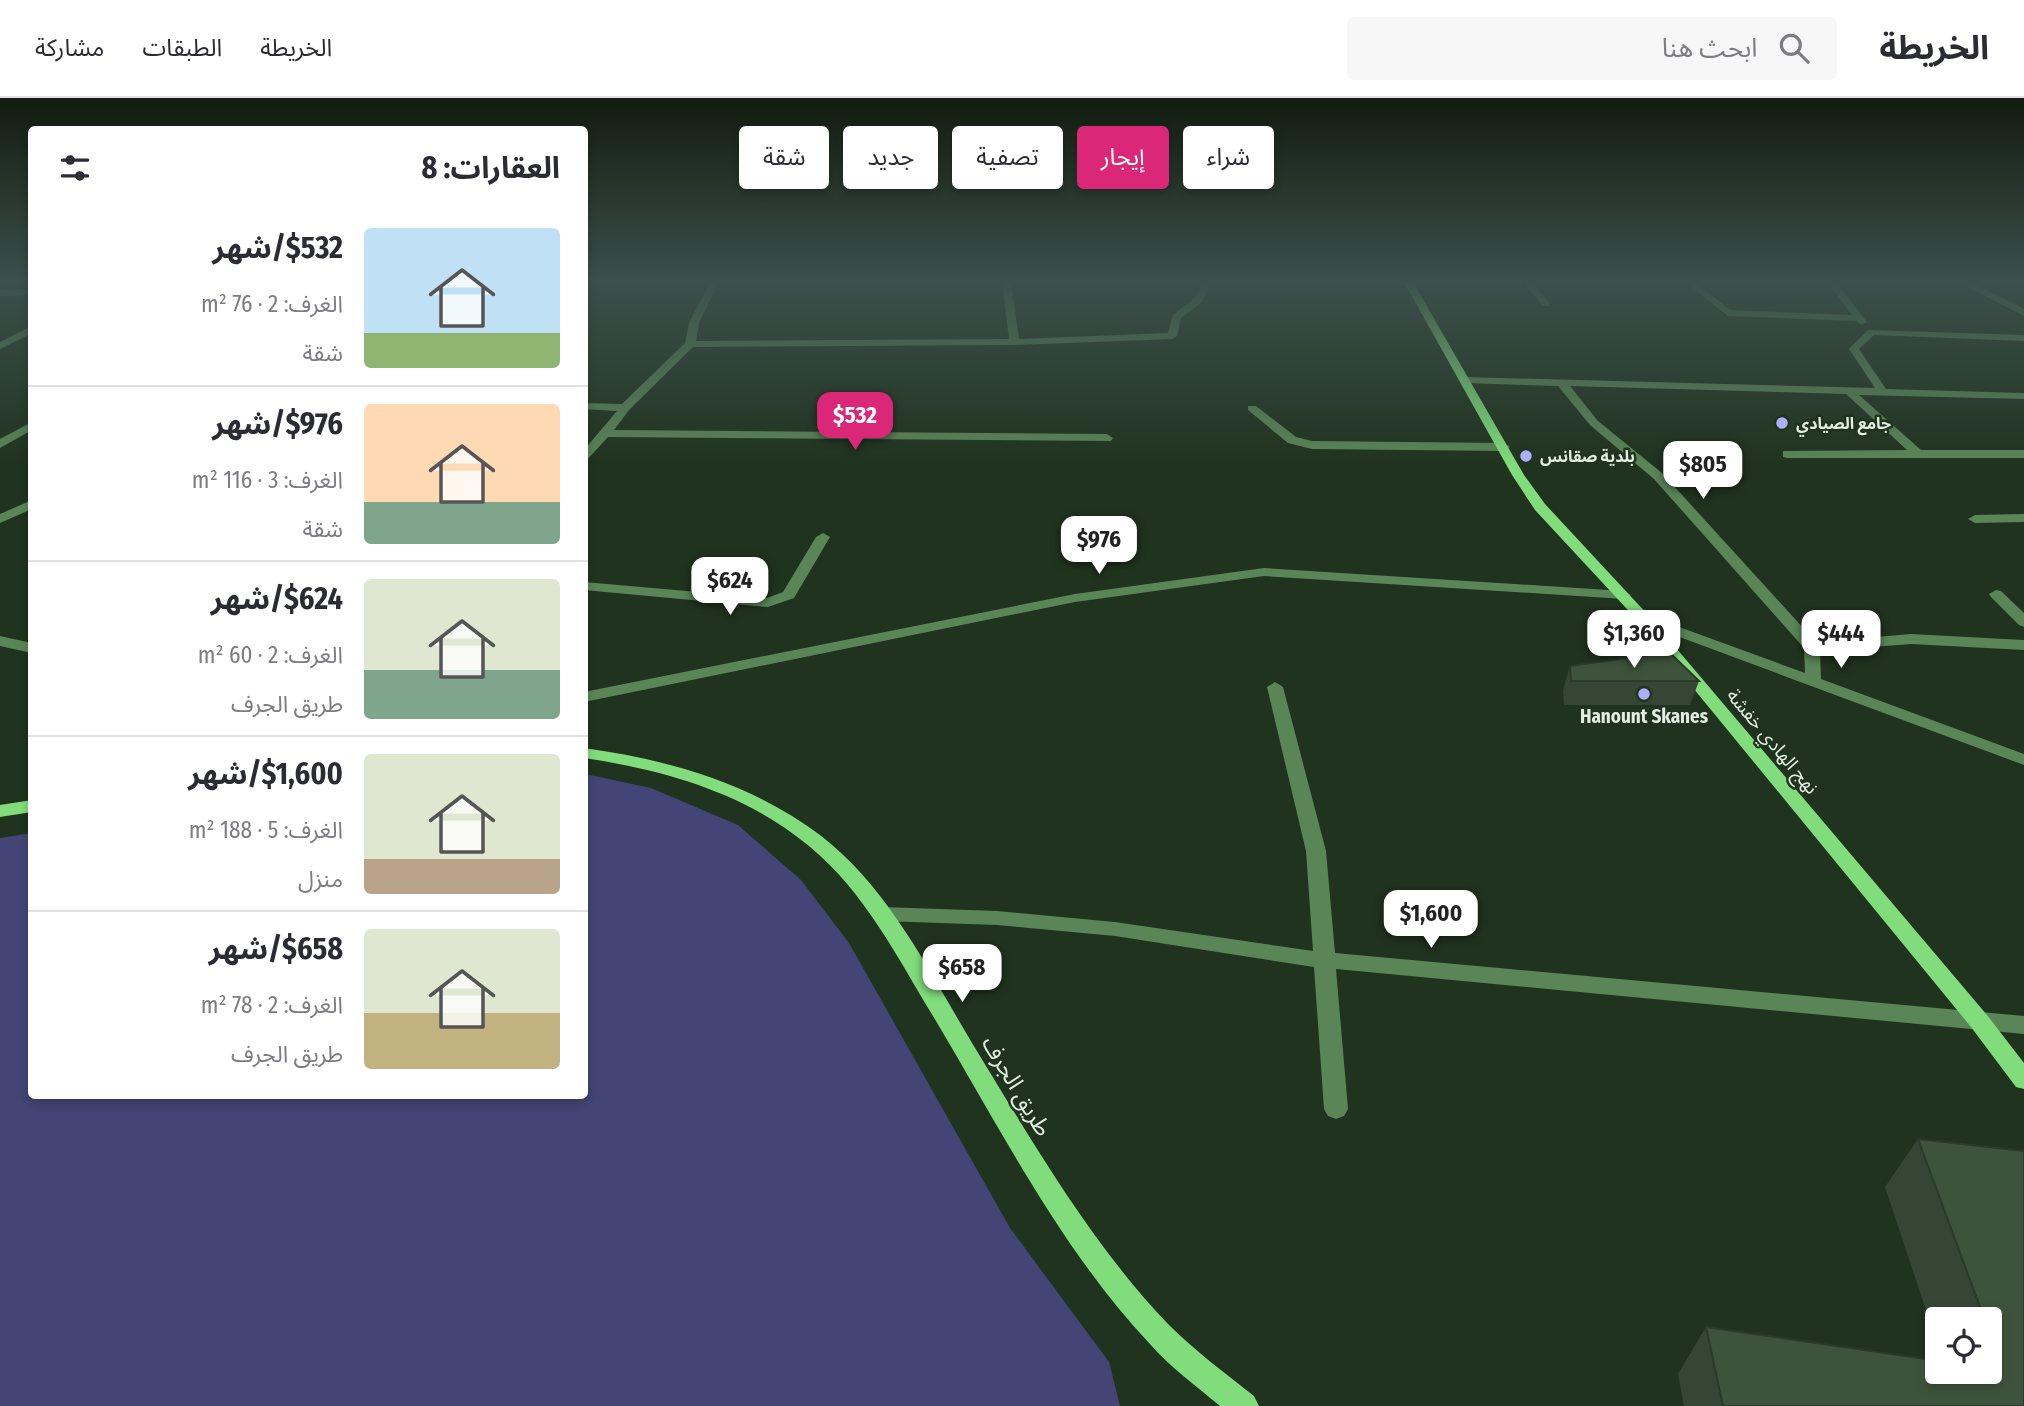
<!DOCTYPE html>
<html lang="ar">
<head>
<meta charset="utf-8">
<style>
  :root { --surface:#fff; --page:#f7f7f7; --text:#2b2b33; --muted:#7c7c81; --line:#e1e1e2; --accent:#db2777 }
  body { margin:0; font-family:"Fira Sans Condensed","Noto Sans Arabic",sans-serif; background:var(--page); color:var(--text); direction:rtl; height:100vh; display:flex; flex-direction:column; font-size:26px; white-space:nowrap }
  * { box-sizing:border-box; margin:0 }
  p { font-size:23px; color:var(--muted) }
  .icon { flex:none; width:38px; height:38px; fill:none; stroke:currentColor; stroke-width:2; stroke-linecap:round; stroke-linejoin:round }
  .map { position:relative; flex:1; overflow:hidden; direction:ltr }
  .drawer { position:absolute; left:28px; top:28px; width:560px; height:973px; display:flex; flex-direction:column; background:var(--surface); border-radius:7px; box-shadow:0 4px 10px #0003; direction:rtl }
  .drawer>* { flex:none }
  .top-card { position:absolute; left:609px; top:28px; width:665px; height:63px; direction:rtl; display:flex; gap:14px }
  .tools { position:absolute; left:1925px; top:1209px; display:grid; gap:14px }
  .tools a { display:grid; place-items:center; width:77px; height:77px; border-radius:7px; background:var(--surface); box-shadow:0 4px 10px #0003; font-size:35px }
  .price { position:absolute; translate:-50% -60px; padding:0 16px; border-radius:14px; background:#fff; color:#222; font-size:23px; line-height:46px; filter:drop-shadow(0 2px 4px #0008) }
  .price::after { content:''; position:absolute; left:50%; top:42px; width:21px; height:16px; margin-left:-10px; background:inherit; clip-path:polygon(0 0,100% 0,50% 100%) }
  .price.on { background:var(--accent); color:#fff }
  ul { padding:0; list-style:none }
  li { display:flex; align-items:center; gap:21px; height:175px; padding:0 28px }
  li+li { border-top:2px solid var(--line) }
  li span { display:grid; place-items:center; flex:none; width:196px; height:140px; border-radius:7px; color:#555 }
  li>.icon { margin-inline-start:auto }
  span .icon { width:84px; height:84px; fill:#fffc; stroke-width:1 }
  li b { font-size:30px }
  h2 { display:flex; justify-content:space-between; align-items:center; height:84px; padding:0 28px; font-size:30px }
  .tag { padding:0 24px; border-radius:7px; background:var(--surface); box-shadow:0 4px 10px #0003; font-size:24px; line-height:63px }
  .tag.on { background:var(--accent); color:#fff }
  header { display:flex; align-items:center; gap:42px; box-sizing:border-box; height:98px; padding:0 35px; background:var(--surface); border-bottom:2px solid var(--line) }
  header strong { font-size:33px }
  nav { display:flex; gap:38px; margin-inline-start:auto; font-size:24px }
  .search { width:490px; height:63px; background:var(--page); display:flex; align-items:center; gap:18px; box-sizing:border-box; padding:0 24px; border-radius:7px; color:var(--muted); font-size:26px }
  .map>svg:first-child { display:block }
</style>
</head>
<body>
<header>
<strong>الخريطة</strong>
<div class="search"><svg class="icon" aria-label="search" viewBox="0 0 24 24"><circle cx="10" cy="10" r="6"/><path d="M15 15l6 6"/></svg>ابحث هنا</div>
<nav><a>الخريطة</a><a>الطبقات</a><a>مشاركة</a></nav>
</header>
<div class="map">
<svg width="2024" height="1308" viewBox="0 0 2024 1308">
  <rect width="100%" height="100%" fill="#20331e"/>
  <path fill="#424575" d="M585 676 651 690 738 727 801 782 849 845 1010 1130 1109 1264 1120 1308H0V740L31 735 32 998H584Z"/>
  <g fill="none" stroke-linecap="round" stroke-linejoin="round">
    <path fill="#5a8557" fill-rule="evenodd" d="M710 184H719L699 225 696 243 1009 241 1002 184H1011L1019 241 1168 235 1173 217 1195 200 1203 184H1212L1202 204 1181 220 1177 238 1172 241 1014 247 693 249 629 312 614 332 1107 336 1113 340 1111 343 608 339 584 365V352L617 313 584 311V305L622 306 685 245 689 225Z
      M1370 184H1412L1413 185 1408 188Z
      M1523 184H1532L1549 204V208H1543Z
      M1685 184H1695L1730 212 1852 217 1827 184H1836L1867 224 1862 227 1856 223 1728 218Z
      M1958 184H1970L2024 211V218Z
      M32 191V197L0 198V192Z
      M32 228V235L0 251V244Z
      M1868 232 2024 237V243L1874 237 1859 251 1886 291 2024 295V301L1859 297 1921 352H2024V360H1787L1783 359V353L1907 352 1846 296 1570 288 1598 323 1662 375 1816 544 1911 536 2024 542V552L1911 546 1820 553 1821 581 2024 656V667L1639 524 1636 521 1639 518H1649L1805 575 1804 550 1654 381 1590 327 1558 288 1465 285 1460 282 1465 279 1875 290 1849 251Z
      M1248 308H1256L1296 339 1312 343 1504 345 1510 349 1504 353 1312 351 1288 345 1248 312Z
      M32 324V332L0 350V341Z
      M32 402V411L0 425V416Z
      M2024 416V424L1975 425 1968 421 1975 417Z
      M823 435 830 439 794 500 768 509 584 492V484L767 500 783 494 816 439Z
      M1264 470 1624 493 1631 497 1624 501 1264 478 1075 504 584 604V594L1075 496Z
      M1996 492 2001 493 2024 515V529L2019 527 1991 499 1989 496Z
      M0 538 32 545V555L0 548Z
      M1275 584 1283 589 1326 753 1335 855 2024 918V936L1336 871 1348 1011 1344 1018 1336 1021 1328 1018 1324 1011 1314 869 1115 838 997 827 882 823 875 821 872 816 875 811 882 809 997 813 1115 824 1313 853 1306 753 1267 589Z"/>
    <path fill="#81dc7b" fill-rule="evenodd" d="M1404 184H1413L1524 377 1545 406 1649 518 1987 917 2024 965V991L2016 989 1971 929 1639 524 1535 412 1512 377Z
      M584 650C669 662 751 685 820 737 888 789 929 873 972 945 1031 1041 1090 1145 1169 1227 1195 1253 1225 1275 1254 1298L1259 1308H1220C1196 1288 1170 1269 1149 1245 1061 1151 1001 1032 936 923 898 861 866 795 809 748 745 695 665 672 584 660Z
      M32 702V714L0 719V707Z"/>
  </g>
  <path fill="#354734" d="M1570 568 1699 583 1690 607H1564L1563 592Z
    M1918 1041 2024 1053V1308H1684L1678 1276 1706 1229 1925 1261 1937 1249V1274H1990V1222H1937V1245L1885 1089Z"/>
  <path fill="#3e533c" stroke="#2b3a2a" stroke-width="2" d="M1669 554 1699 583H1571L1570 568Z
    M1918 1041 2024 1053V1308H1723L1706 1229 1925 1261 1937 1249V1274H1990V1222H1966L1980 1209Z"/>
  <linearGradient id="sky" x2="0" y2="1"><stop stop-color="#121c10"/><stop offset="0.5" stop-color="#3c504c"/><stop offset="1" stop-color="#3c504c" stop-opacity="0"/></linearGradient>
  <rect width="2024" height="368" fill="url(#sky)"/>
  <g fill="#aab0fb" stroke="#20331e" stroke-width="2.5">
    <circle cx="1782" cy="325" r="7"/>
    <circle cx="1526" cy="358" r="7"/>
    <circle cx="1644" cy="596" r="7"/>
  </g>
  <g text-anchor="middle" stroke-width="5" stroke-linejoin="round" paint-order="stroke">
    <g font-size="16" font-weight="bold" fill="#e1eee0" stroke="#20331e" text-anchor="start">
      <text x="1796" y="331">جامع الصيادي</text>
      <text x="1540" y="364">بلدية صقانس</text>
    </g>
    <g font-size="19" font-weight="bold" fill="#e1eee0" stroke="#20331e">
      <text x="1644" y="625">Hanount Skanes</text>
    </g>
    <g font-size="19" fill="#e1eee0" stroke="#20331e">
      <text transform="translate(1773 643) rotate(50)" y="7">نهج الهادي خفشة</text>
    </g>
    <g font-size="23" fill="#e1eee0" stroke="#20331e">
      <text transform="translate(1017 988) rotate(59)" y="8">طريق الجرف</text>
    </g>
  </g>
</svg>
<div class="tools">
<a><svg class="icon" aria-label="locate" viewBox="0 0 24 24"><circle cx="12" cy="12" r="6"/><path d="M12 2v4M12 18v4M2 12h4M18 12h4"/></svg></a>
</div>
<b class="price on" style="left:855px;top:354px">$532</b>
<b class="price" style="left:1703px;top:403px">$805</b>
<b class="price" style="left:1099px;top:478px">$976</b>
<b class="price" style="left:730px;top:519px">$624</b>
<b class="price" style="left:1634px;top:572px">$1,360</b>
<b class="price" style="left:1841px;top:572px">$444</b>
<b class="price" style="left:1431px;top:852px">$1,600</b>
<b class="price" style="left:962px;top:906px">$658</b>
<div class="top-card">
<a class="tag">شراء</a>
<a class="tag on">إيجار</a>
<a class="tag">تصفية</a>
<a class="tag">جديد</a>
<a class="tag">شقة</a>
</div>
<section class="drawer">
<h2>العقارات: 8<svg class="icon" aria-label="filters" viewBox="0 0 24 24"><path d="M4 7h16M4 17h16"/><circle cx="9" cy="7" r="2"/><circle cx="15" cy="17" r="2"/></svg></h2>
<ul>
<li><span style="background:linear-gradient(#bfe0f5 75%,#8fb573 0)"><svg class="icon" aria-label="home" viewBox="0 0 24 24"><path d="M3 11l9-7 9 7M6 9v11h12V9"/></svg></span><div><b>$532/شهر</b><p>الغرف: 2 · 76 m²</p><p>شقة</p></div></li>
<li><span style="background:linear-gradient(#ffd9b3 70%,#7fa58c 0)"><svg class="icon" aria-label="home" viewBox="0 0 24 24"><path d="M3 11l9-7 9 7M6 9v11h12V9"/></svg></span><div><b>$976/شهر</b><p>الغرف: 3 · 116 m²</p><p>شقة</p></div></li>
<li><span style="background:linear-gradient(#dfe7d0 65%,#7fa58c 0)"><svg class="icon" aria-label="home" viewBox="0 0 24 24"><path d="M3 11l9-7 9 7M6 9v11h12V9"/></svg></span><div><b>$624/شهر</b><p>الغرف: 2 · 60 m²</p><p>طريق الجرف</p></div></li>
<li><span style="background:linear-gradient(#dfe7d0 75%,#b9a48a 0)"><svg class="icon" aria-label="home" viewBox="0 0 24 24"><path d="M3 11l9-7 9 7M6 9v11h12V9"/></svg></span><div><b>$1,600/شهر</b><p>الغرف: 5 · 188 m²</p><p>منزل</p></div></li>
<li><span style="background:linear-gradient(#dfe7d0 60%,#c2b280 0)"><svg class="icon" aria-label="home" viewBox="0 0 24 24"><path d="M3 11l9-7 9 7M6 9v11h12V9"/></svg></span><div><b>$658/شهر</b><p>الغرف: 2 · 78 m²</p><p>طريق الجرف</p></div></li>
</ul>
</section>
</div>
</body>
</html>
